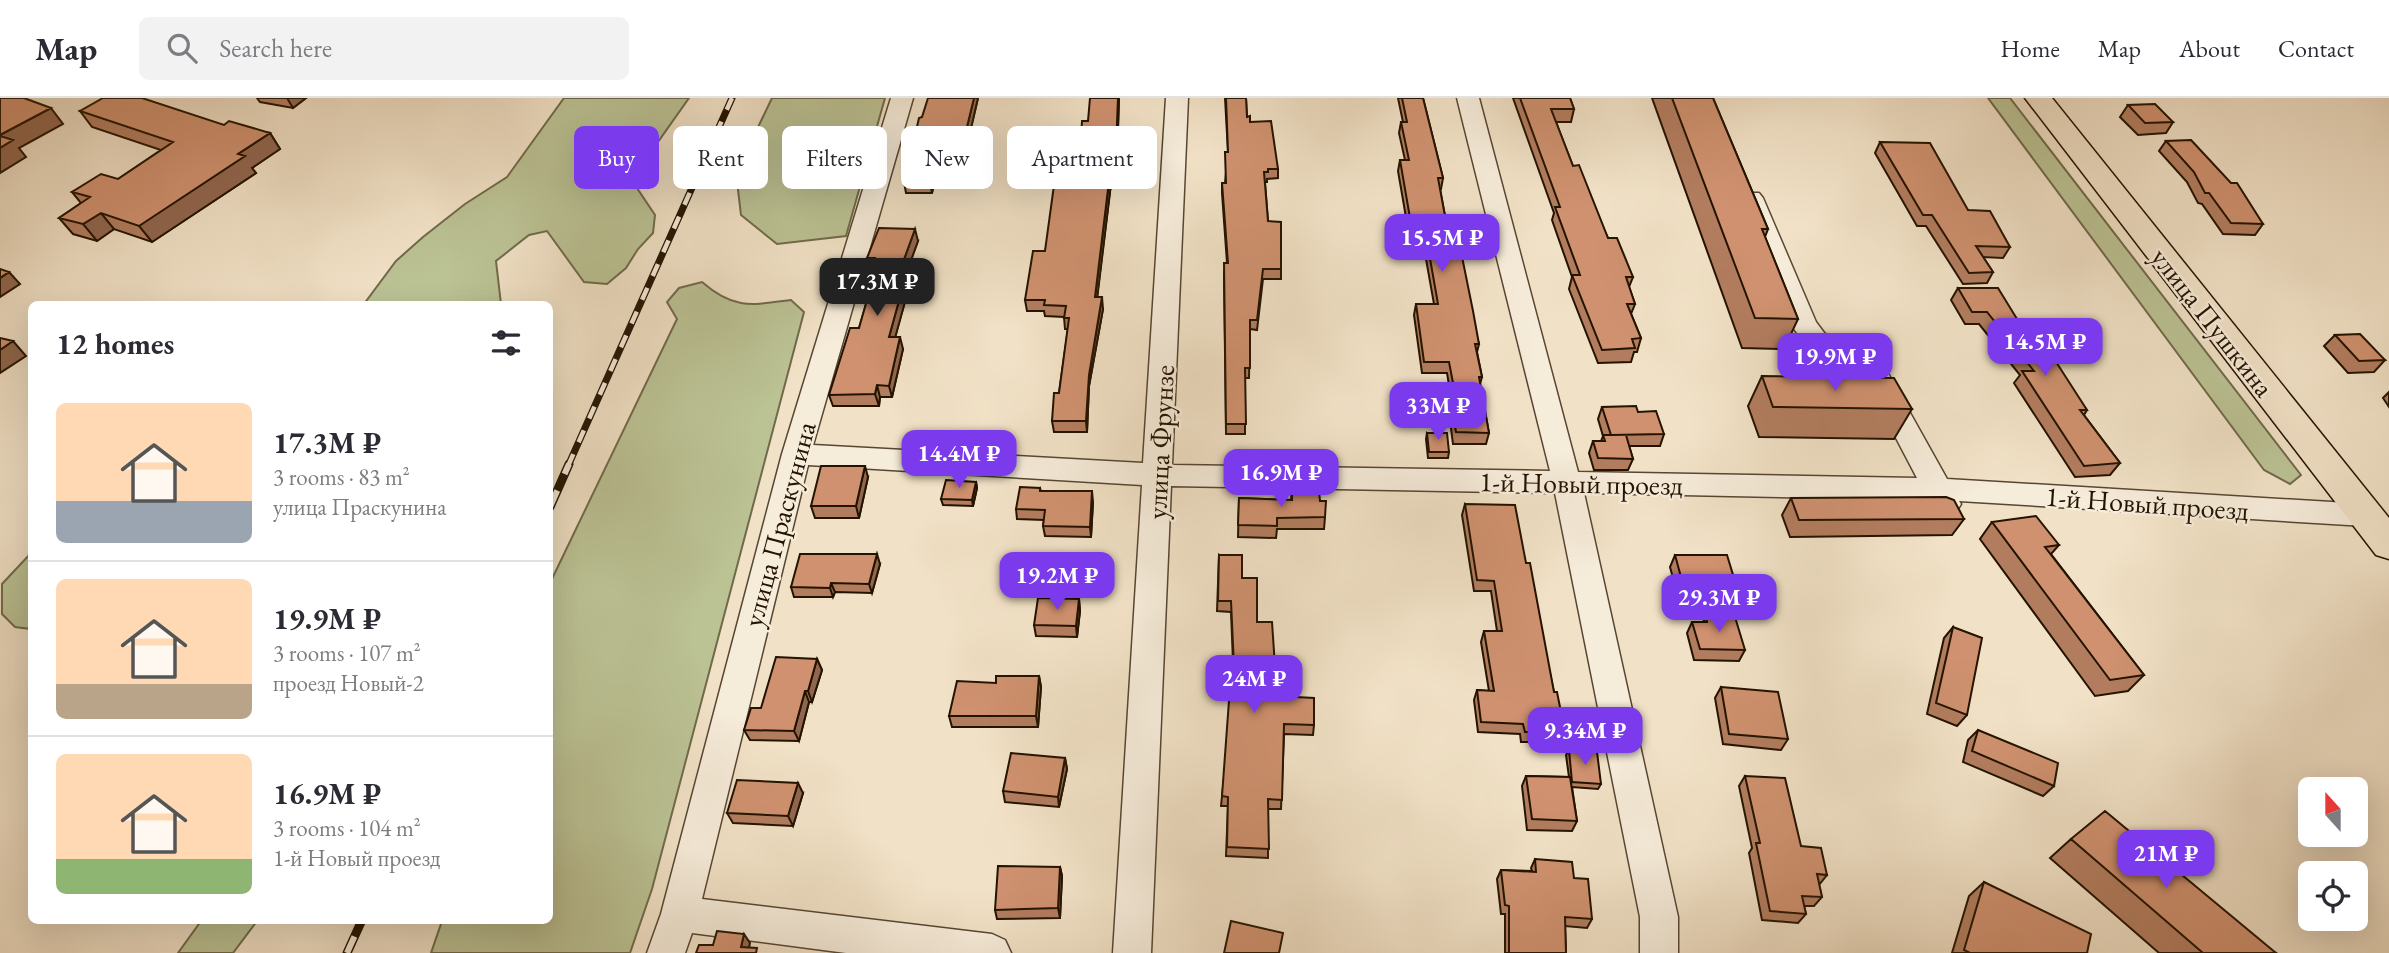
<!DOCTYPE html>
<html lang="en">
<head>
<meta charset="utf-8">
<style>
  :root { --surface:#fff; --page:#f2f2f3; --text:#2b2b33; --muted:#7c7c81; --line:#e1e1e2; --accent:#7c3aed }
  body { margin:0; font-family:"EB Garamond",serif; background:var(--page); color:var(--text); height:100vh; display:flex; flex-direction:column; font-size:26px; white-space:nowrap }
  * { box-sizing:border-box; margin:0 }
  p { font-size:23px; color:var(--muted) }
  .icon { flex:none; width:38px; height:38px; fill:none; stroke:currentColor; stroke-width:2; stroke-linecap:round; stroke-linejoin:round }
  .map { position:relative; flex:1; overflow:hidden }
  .drawer { position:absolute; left:28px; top:203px; width:525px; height:623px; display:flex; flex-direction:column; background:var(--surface); border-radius:10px; box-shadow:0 7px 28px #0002 }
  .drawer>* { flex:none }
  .top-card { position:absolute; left:574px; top:28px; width:665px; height:63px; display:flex; gap:14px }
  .needle { width:46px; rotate:339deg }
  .tools { position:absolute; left:2298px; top:679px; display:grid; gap:14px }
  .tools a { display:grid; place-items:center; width:70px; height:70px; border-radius:10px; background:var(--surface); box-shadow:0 7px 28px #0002; font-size:35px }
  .price { position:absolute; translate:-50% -60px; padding:0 16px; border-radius:14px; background:var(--accent); color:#fff; font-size:23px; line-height:46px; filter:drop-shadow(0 2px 4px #0008) }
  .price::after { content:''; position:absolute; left:50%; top:42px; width:21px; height:16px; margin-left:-10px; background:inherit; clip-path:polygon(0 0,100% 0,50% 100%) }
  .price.active { background:#222; color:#fff }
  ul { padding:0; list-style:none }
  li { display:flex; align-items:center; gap:21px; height:175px; padding:0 28px }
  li+li { border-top:2px solid var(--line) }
  li span { display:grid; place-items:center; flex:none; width:196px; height:140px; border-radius:10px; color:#555 }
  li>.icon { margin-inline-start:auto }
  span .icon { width:84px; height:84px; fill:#fffc; stroke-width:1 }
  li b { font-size:30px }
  h2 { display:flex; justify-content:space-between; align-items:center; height:84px; padding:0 28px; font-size:30px }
  .chip { padding:0 24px; border-radius:10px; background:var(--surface); box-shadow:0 7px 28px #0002; font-size:24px; line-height:63px }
  .chip.active { background:var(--accent); color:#fff }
  header { display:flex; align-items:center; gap:42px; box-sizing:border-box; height:98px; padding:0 35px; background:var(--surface); border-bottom:2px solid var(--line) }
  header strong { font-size:33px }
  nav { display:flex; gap:38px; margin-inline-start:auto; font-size:24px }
  .search { width:490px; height:63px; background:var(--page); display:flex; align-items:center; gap:18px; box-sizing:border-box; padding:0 24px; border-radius:10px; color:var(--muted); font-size:26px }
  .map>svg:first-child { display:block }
</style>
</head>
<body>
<header>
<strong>Map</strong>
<div class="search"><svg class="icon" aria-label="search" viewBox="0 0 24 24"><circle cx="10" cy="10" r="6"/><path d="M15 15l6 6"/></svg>Search here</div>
<nav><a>Home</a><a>Map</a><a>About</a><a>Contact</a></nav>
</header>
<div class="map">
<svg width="2389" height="855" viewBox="0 0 2389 855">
  <rect width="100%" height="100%" fill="#f1e1c6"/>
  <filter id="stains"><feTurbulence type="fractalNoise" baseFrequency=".00286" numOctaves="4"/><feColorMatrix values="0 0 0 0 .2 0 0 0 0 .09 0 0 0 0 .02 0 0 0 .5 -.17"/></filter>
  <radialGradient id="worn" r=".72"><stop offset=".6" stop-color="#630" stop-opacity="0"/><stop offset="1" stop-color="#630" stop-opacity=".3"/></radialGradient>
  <path fill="#bbc294" stroke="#706a4a" stroke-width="2" d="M564 0H689L639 71 635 87 655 117 653 135 638 151 626 170 607 186 584 184 547 133 529 137 496 163 501 206H364L396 163 423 139 465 106 507 79Z
    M772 0H885L846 138 777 146 741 117 736 75Z
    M1988 0H2010L2301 377 2290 386 2264 372Z
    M702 184C734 212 752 207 791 202L804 214 652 791 630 855H431L442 823 550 822V485L677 221 667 204 679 190Z
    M31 455V531L15 529 2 516V486Z
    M201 823V822L257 823 233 855H178Z"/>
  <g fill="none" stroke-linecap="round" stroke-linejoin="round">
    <g stroke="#574632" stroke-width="3">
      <path id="minor" d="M891 0H913L813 347 1143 365 1166 0H1188L1172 367 1550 373 1457 0H1479L1578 374 1917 380 1853 258 1808 249 1791 227 1739 100 1743 95H1759L1763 100 1816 224 1825 236 1871 245 1947 381 2365 406 2375 409 2380 417 2375 425 2365 428 1959 403 1961 406 1956 414 1946 417 1936 414 1929 402 1584 395 1678 819V855H1640V819L1555 395 1171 388 1151 855H1113L1142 387 808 367 702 801 992 836 1005 842 1011 855H846L692 835 685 855H647L661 816 782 356Z"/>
    </g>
    <g stroke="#241300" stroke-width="3">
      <path id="major" d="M2025 0H2052L2389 420V461L2376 457Z"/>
    </g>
    <use href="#minor" fill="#f6ecda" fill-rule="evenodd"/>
    <use href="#major" fill="#f1e1c6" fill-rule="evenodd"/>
    <g stroke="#241300" stroke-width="7">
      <path id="rail-far1" d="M568 368 732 0"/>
    </g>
    <g stroke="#241300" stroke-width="9">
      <path id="rail" d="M550 409 569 366
        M347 855 362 822"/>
    </g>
    <use href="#rail-far1" stroke="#f6ecda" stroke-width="4.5" stroke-dasharray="13" stroke-linecap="butt"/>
    <use href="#rail" stroke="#f6ecda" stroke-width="6" stroke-dasharray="18" stroke-linecap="butt"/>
  </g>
  <path fill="#b27d5f" stroke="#241300" stroke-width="2" d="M257 0H306L293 10 260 4Z
    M978 0 968 43H943L932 95H906L904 84 922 19Z
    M1119 0 1117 61H1114L1097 199 1103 211 1089 288 1087 334H1054L1052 323 1059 295 1068 231H1065L1064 219 1045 218 1044 213H1027L1025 202 1045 153 1066 88 1071 84 1088 23Z
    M1225 0H1246L1247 19 1278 71V80L1267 81V84H1265L1268 123 1281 171V181H1263L1257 232 1250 231 1249 280H1245V336H1226L1224 175 1227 165 1222 95V85H1225L1228 54Z
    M1398 0H1423L1443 80 1441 91H1440L1447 129 1479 246 1477 254 1482 279 1480 286 1489 335 1486 346H1453L1450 323 1452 311H1453L1447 275H1422L1414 217 1416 206H1434L1426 161H1416L1411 131H1408L1398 73 1400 62H1405L1399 35 1401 24H1403Z
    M1513 0H1570L1574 11 1571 24H1556L1573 68 1608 140 1633 179 1629 189 1635 206 1631 216 1641 240 1637 254H1634L1631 264 1598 265 1569 191 1572 179 1552 122 1554 115Z
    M1652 0H1713L1768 131 1765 139 1798 221 1784 251 1742 250Z
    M2128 7 2173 24 2166 35 2138 37 2120 19Z
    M80 13 224 27 270 35 280 51 252 70 256 75 152 144 114 131 97 143 73 136 59 120 81 105 72 94 118 81 161 52 92 29Z
    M2166 43 2263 126 2255 137 2223 136 2202 106 2198 105 2187 84 2159 53Z
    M1880 44 1968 112 2010 149 2003 160 1983 159 1993 174 1987 185 1963 186 1926 128H1917L1875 55Z
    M918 143 909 167H919L921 179 917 200H906L895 239 903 251 892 299H880L879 308H833L829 297 859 230 870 193 869 188 872 172H870L867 160Z
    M1958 190 2025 234 2087 312 2084 317 2120 365 2110 377 2075 379 2014 285 2020 277 1979 226H1965L1951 202Z
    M2335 237 2385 262 2374 274 2348 275 2324 248Z
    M1762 278 1912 311 1894 341 1759 339 1748 308Z
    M2389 294V309L2383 300Z
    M1602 309 1638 314 1664 336 1660 348H1629L1633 361 1628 372H1594L1589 355 1593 343H1601L1603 338 1598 321Z
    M1427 335 1449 354 1448 360H1428L1426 341Z
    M868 379 859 420H815L811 408Z
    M976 384 977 390 973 408 943 407 941 401Z
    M1040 390 1041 393 1093 404 1091 439 1045 438 1043 428 1044 422 1017 421 1016 411Z
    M1292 392 1320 403 1325 419 1324 431H1277L1276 440 1238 439 1239 400 1291 402Z
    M1791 400 1964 421 1952 437 1790 439 1782 417Z
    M1465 406 1526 465 1554 594 1565 634 1561 644H1521L1520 636 1478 634 1474 602 1477 592 1489 593 1481 544 1484 533H1497L1491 493H1474L1462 417Z
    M1992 424 2059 447 2051 456 2144 577 2128 593 2095 598 1980 441Z
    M1219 457 1242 480 1257 524 1277 598 1314 627 1313 637 1284 636 1281 711H1268V760L1226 758 1228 708H1221L1222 698 1234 590 1231 514 1217 513Z
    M1675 457 1734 480 1728 491H1676L1670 469Z
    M880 466 872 495 835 494 833 499H794L791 489Z
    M1079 501 1080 513 1077 539 1036 538 1034 527Z
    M1706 519 1745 552 1739 563 1694 562 1687 535 1692 524H1703Z
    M1953 529 1967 617 1957 628 1927 616 1944 540Z
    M817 561 822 572 812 604H809L799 643 750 642 744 632 761 610Z
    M1039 578 1041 589 1038 629H952L949 618 996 585Z
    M1721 589 1788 641 1781 652 1723 646 1715 600Z
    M1978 632 2054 688 2043 698 1963 664 1968 642Z
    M1569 652 1601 686 1598 691 1572 689 1577 723 1572 733 1527 732 1522 688 1526 678 1569 679 1566 657Z
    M1065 660 1067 671 1059 709 1005 704 1003 693Z
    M1745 678 1801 748 1827 777 1819 787 1822 799 1814 808H1804L1806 816 1798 825 1762 822 1749 755 1752 750 1739 688Z
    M803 695 793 728 733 725 727 715Z
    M2071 741 2276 855H2159L2050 760Z
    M1535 761 1574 780 1592 821 1587 830 1565 828 1566 855H1505V816H1501L1497 781 1501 772 1532 773 1531 770Z
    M1060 769 1062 778 1060 820 997 821 995 812Z
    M1984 784 2087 855H1952L1969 798Z"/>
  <path fill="#91664e" stroke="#241300" stroke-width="2" d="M287 0H306L293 10Z
    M974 0H978L968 43 966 33Z
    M1118 0H1119L1117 61 1116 50Z
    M51 10 63 26 19 50 26 59 0 75V37Z
    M941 33 943 43 932 95 930 85Z
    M270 35 280 51 252 70 256 75 152 144 139 128 238 56Z
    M1113 50 1114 61 1096 210 1095 199Z
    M101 115 114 131 97 143 83 126Z
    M915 131 918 143 905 179 902 167Z
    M919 167 921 179 917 200 914 188Z
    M9 174 20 186 0 199V180Z
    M903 188 906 200 892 251 889 239Z
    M1102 199 1103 211 1089 288 1087 334 1086 323 1089 277Z
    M900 239 903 251 892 299 889 288Z
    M13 243 26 258 0 275V252Z
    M877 287 880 299 879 308 875 296Z
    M865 368 868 379 859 420 856 408Z
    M976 384 977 390 973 408 972 402Z
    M1092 393 1093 404 1091 439 1090 429Z
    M877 456 880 466 872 495 869 486Z
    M831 485 835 494 833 499 830 490Z
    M1079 501 1080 513 1077 539 1076 528Z
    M817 561 822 572 812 604 808 593Z
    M1039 578 1041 589 1038 629 1036 618Z
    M805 593 809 604 799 643 794 633Z
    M1065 660 1067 671 1059 709 1058 699Z
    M798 685 803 695 793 728 788 718Z
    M1060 769 1062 778 1060 820 1058 810Z
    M744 836 750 845 748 855 741 849Z"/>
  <path fill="#cf916f" stroke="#241300" stroke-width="2" d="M0 0H24L51 10 0 37Z
    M103 0H142L224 27 229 23 270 35 238 56 245 58 139 128 101 115 83 126 59 120 90 99 72 94 101 76 118 81 173 44 80 13Z
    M928 0H974L966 33H941L930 85 904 84 919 20 922 19Z
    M1090 0H1118L1116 50H1113L1095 199H1102L1089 277 1086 323H1052L1054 295H1059L1069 220H1064L1066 208 1044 207 1045 202H1025L1033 153H1045L1054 87 1066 88 1067 84H1071L1075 55H1080L1082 23H1088Z
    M1226 0H1246L1247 19 1250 18V24L1271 23 1278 71H1268V74H1264L1268 123 1281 124V171H1263L1257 222H1250V270H1245L1246 326H1226L1224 165H1228L1222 85H1226L1225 54H1228Z
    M1402 0H1423L1443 80H1438L1447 129H1456L1473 213 1479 246H1475L1482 279H1479L1489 335 1456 334 1452 311H1458L1449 264H1424L1416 206H1438L1428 149H1418L1413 120H1410L1400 62H1409L1401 24H1407Z
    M1520 0H1570L1574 11H1551L1573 68 1579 67 1608 140H1617L1633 179H1626L1635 206H1627L1641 240 1632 241 1635 250 1602 252 1572 177H1580L1555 109H1560Z
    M1672 0H1713L1768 131H1762L1798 221 1755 220Z
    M2155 6 2173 24 2145 25 2128 7Z
    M0 38 13 42 0 50Z
    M2191 42 2231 85H2237L2263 126 2231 125 2209 95H2205L2194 74 2166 43Z
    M1880 44 1930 45 1968 112 1990 113 2010 149 1976 148 1993 174 1969 175 1932 117H1923Z
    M879 130 915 131 902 167H919L914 188H903L889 239H900L889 288 877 287 875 296 829 297 850 230H859L871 188H869L875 160H867Z
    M0 171 9 174 0 180Z
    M1958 190H1998L2025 234 2035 233 2042 242 2087 312H2080L2120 365 2084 368 2022 273H2034L1987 214H1972Z
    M2360 236 2385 262 2359 263 2335 237Z
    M0 240 13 243 0 252Z
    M1762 278 1894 280 1912 311 1773 309Z
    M1636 308 1638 314 1656 313 1664 336 1611 337 1602 309Z
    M1427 335H1447L1449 354H1429Z
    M1603 337H1626L1633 361 1598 360 1593 343H1605Z
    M821 368H865L856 408H811Z
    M946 382 976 384 972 402 941 401Z
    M1020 389 1040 390V393H1092L1090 429 1043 428 1045 412 1016 411Z
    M1292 392H1319L1320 403H1326L1325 419 1277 420V428L1238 427 1239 400 1292 402Z
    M1946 399 1954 402 1964 421 1799 422 1791 400Z
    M1465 406 1515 407 1526 465H1530L1554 594H1557L1565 634H1525L1523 626 1481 624 1477 592 1494 593 1484 533H1502L1494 483 1477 482Z
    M2036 418 2059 447 2045 449 2144 577 2110 582 1992 424Z
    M800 456H877L869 486 831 485 830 490 791 489Z
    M1219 457H1242V480H1257V524H1272L1277 598 1314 600V627L1284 626 1282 702 1268 701 1269 751 1227 749 1228 699 1222 698 1230 589 1235 590 1231 503H1218Z
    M1675 457H1727L1734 480 1681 479Z
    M1038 500 1079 501 1076 528 1034 527Z
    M1706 519H1735L1745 552 1700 551 1692 524H1707Z
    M1953 529 1982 540 1967 617 1936 605Z
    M776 559 817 561 808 593H805L794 633 744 632 751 610H761Z
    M996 578H1039L1036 618H949L957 583 996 585Z
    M1721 589 1778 594 1788 641 1729 636Z
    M1978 632 2058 665 2054 688 1972 653Z
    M1569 652 1597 654 1601 686 1572 684Z
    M1011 655 1065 660 1058 699 1003 693Z
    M1526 678 1570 679 1577 723 1532 721Z
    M1745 678 1785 680 1801 748 1821 750 1827 777 1817 776 1822 799 1802 798 1806 816 1770 813 1756 745H1760Z
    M737 682 798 685 788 718 727 715Z
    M2105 713 2276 855H2203L2071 741Z
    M1535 761 1572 764 1574 780 1588 781 1592 821 1565 819 1566 855H1509V808L1505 807 1501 772 1536 774Z
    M998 768 1060 769 1058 810 995 812Z
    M1984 784 2091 836 2087 855H1970L1964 852Z
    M1231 823 1283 835 1279 855H1224Z
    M717 833 744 836 741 849 757 850 756 855H696L699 847H713Z"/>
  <g text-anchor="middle" stroke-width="5" stroke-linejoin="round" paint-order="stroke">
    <g font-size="28" fill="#241300" stroke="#f6ecda">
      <text transform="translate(2213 224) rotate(52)" y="10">улица Пушкина</text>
      <text transform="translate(1160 344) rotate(-87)" y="10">улица Фрунзе</text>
      <text transform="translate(1581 385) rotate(1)" y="10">1-й Новый проезд</text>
      <text transform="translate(2147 405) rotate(4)" y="10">1-й Новый проезд</text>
      <text transform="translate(779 426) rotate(-75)" y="10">улица Праскунина</text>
    </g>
  </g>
  <rect width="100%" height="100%" filter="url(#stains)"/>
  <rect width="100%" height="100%" fill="url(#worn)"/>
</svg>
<div class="tools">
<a><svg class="needle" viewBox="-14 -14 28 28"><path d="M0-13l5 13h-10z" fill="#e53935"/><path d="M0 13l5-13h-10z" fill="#7c7c81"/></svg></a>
<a><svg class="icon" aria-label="locate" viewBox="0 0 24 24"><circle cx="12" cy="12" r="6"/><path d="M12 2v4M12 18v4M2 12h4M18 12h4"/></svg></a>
</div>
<b class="price" style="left:1442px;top:176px">15.5M ₽</b>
<b class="price active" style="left:877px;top:220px">17.3M ₽</b>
<b class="price" style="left:2045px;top:280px">14.5M ₽</b>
<b class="price" style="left:1835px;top:295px">19.9M ₽</b>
<b class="price" style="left:1438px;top:344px">33M ₽</b>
<b class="price" style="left:959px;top:392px">14.4M ₽</b>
<b class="price" style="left:1281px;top:411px">16.9M ₽</b>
<b class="price" style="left:1057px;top:514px">19.2M ₽</b>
<b class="price" style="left:1719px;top:536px">29.3M ₽</b>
<b class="price" style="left:1254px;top:617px">24M ₽</b>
<b class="price" style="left:1585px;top:669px">9.34M ₽</b>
<b class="price" style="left:2166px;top:792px">21M ₽</b>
<div class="top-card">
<a class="chip active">Buy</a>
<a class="chip">Rent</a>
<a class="chip">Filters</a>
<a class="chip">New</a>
<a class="chip">Apartment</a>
</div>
<section class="drawer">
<h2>12 homes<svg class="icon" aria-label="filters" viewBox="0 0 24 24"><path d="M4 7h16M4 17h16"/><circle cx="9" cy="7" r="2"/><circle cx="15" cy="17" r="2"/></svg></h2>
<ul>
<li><span style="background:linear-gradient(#ffd9b3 70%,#9aa5b1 0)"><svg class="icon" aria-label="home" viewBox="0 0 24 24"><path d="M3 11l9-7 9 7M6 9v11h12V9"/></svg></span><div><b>17.3M ₽</b><p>3 rooms · 83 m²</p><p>улица Праскунина</p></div></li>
<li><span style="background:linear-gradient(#ffd9b3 75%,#b9a48a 0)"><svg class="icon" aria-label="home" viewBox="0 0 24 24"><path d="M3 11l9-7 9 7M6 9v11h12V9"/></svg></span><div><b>19.9M ₽</b><p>3 rooms · 107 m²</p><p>проезд Новый-2</p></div></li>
<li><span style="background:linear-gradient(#ffd9b3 75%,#8fb573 0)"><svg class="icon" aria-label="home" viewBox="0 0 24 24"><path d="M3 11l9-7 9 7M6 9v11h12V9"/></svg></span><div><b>16.9M ₽</b><p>3 rooms · 104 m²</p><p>1-й Новый проезд</p></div></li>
</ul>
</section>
</div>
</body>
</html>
